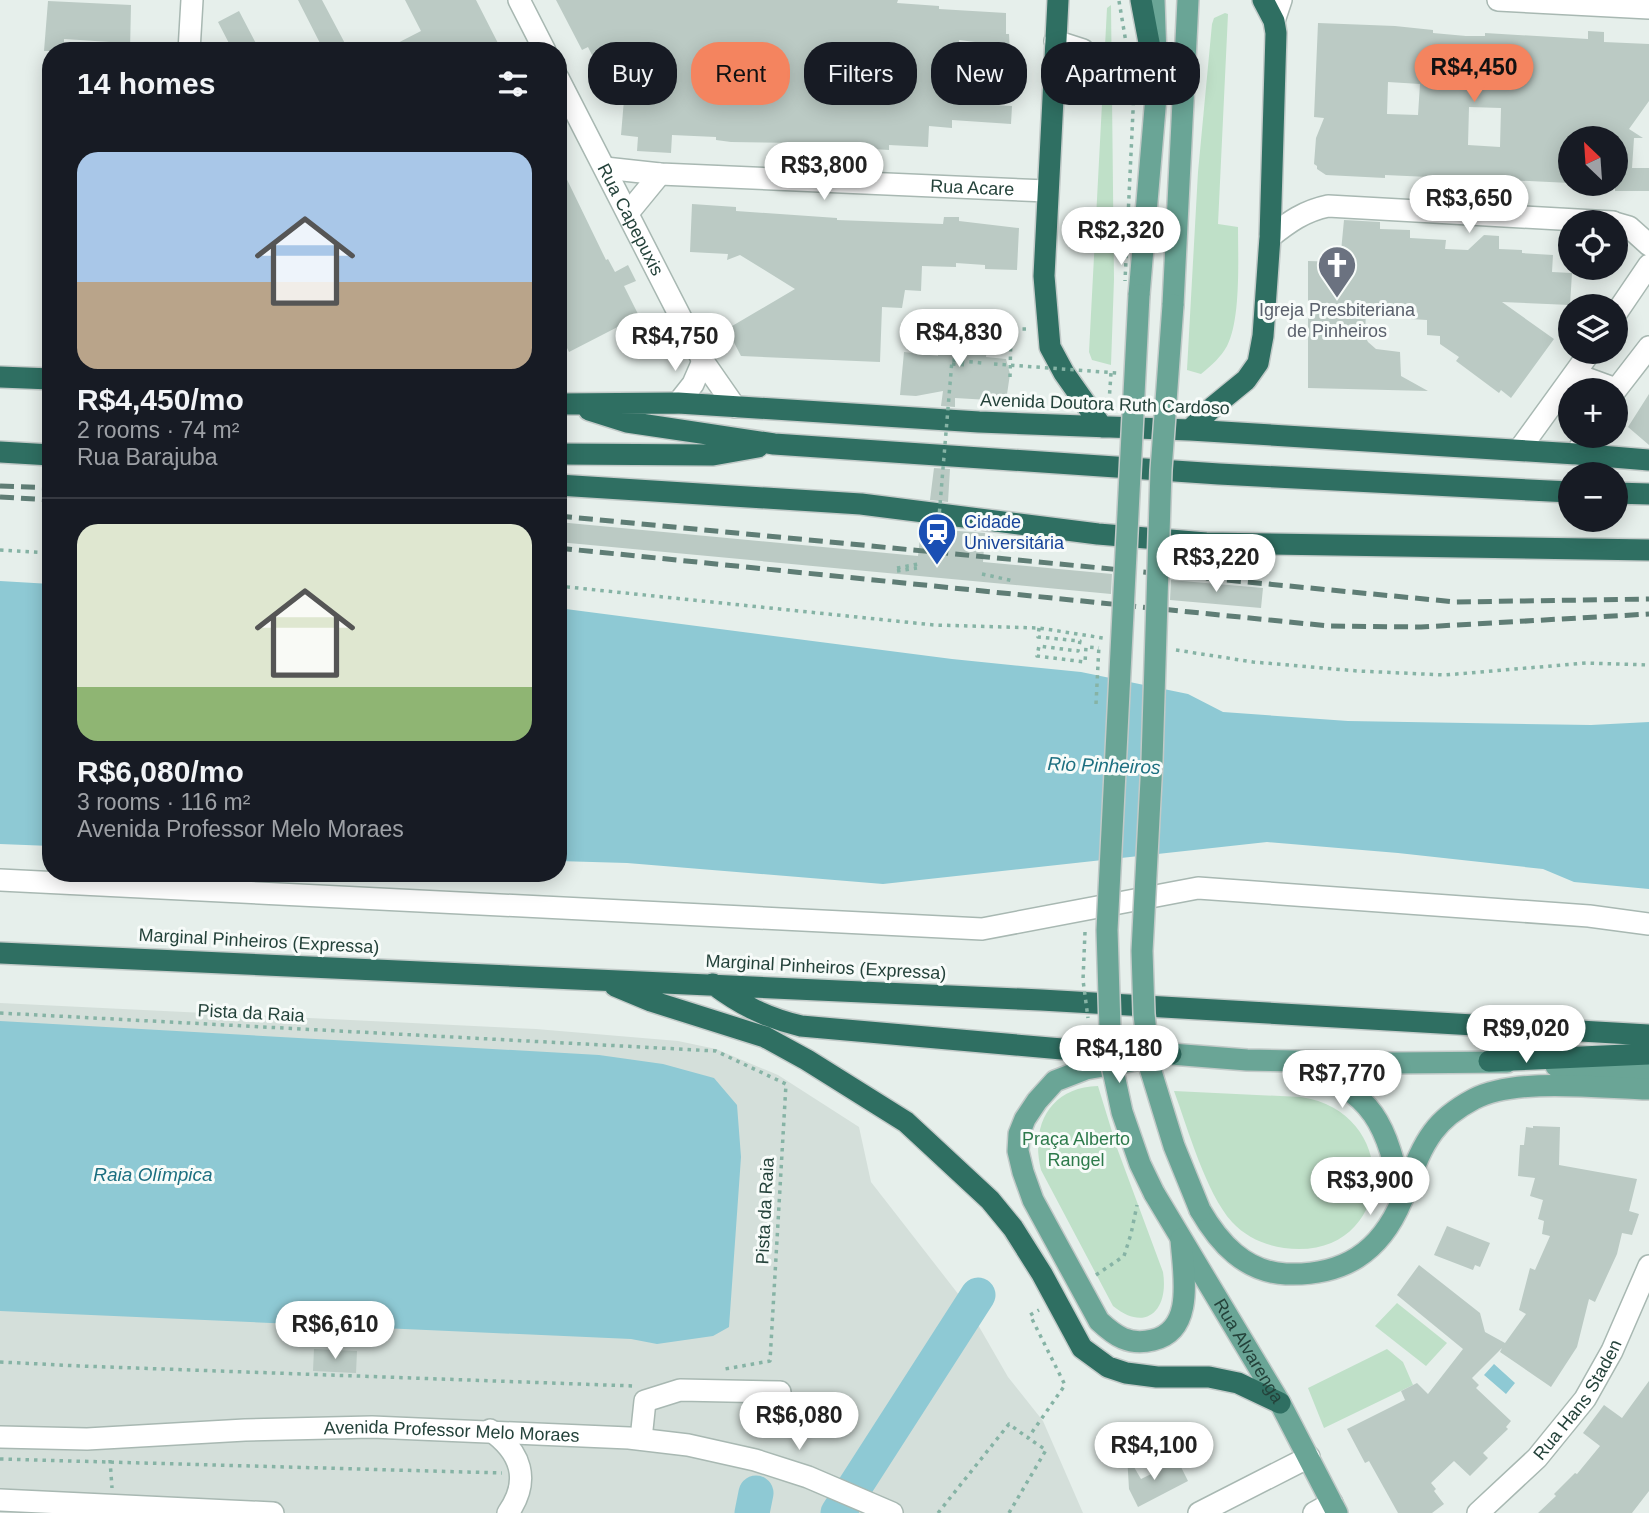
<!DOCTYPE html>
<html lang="en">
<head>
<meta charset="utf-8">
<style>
  :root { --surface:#171b24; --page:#242831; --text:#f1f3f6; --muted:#9ea1a6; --line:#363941; --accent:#f4845f }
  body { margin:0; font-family:Helvetica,sans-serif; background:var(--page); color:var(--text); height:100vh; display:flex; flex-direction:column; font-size:26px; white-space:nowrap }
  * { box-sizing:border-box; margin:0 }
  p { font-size:23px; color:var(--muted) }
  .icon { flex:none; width:38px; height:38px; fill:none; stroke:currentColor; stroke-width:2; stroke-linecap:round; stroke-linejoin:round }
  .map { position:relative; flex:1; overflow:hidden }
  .drawer { position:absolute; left:42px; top:42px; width:525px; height:840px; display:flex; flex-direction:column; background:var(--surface); border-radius:28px; box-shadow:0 4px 18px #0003 }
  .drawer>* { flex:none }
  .guide { position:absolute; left:588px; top:42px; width:665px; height:63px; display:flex; gap:14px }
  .needle { width:46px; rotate:335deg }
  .buttons { position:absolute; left:1558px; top:126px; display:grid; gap:14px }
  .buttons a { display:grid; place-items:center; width:70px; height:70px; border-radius:50%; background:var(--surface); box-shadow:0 4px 18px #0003; font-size:35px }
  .price { position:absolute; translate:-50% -60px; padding:0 16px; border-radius:24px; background:#fff; color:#222; font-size:23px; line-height:46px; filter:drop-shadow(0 2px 4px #0008) }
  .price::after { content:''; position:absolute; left:50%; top:42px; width:21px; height:16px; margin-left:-10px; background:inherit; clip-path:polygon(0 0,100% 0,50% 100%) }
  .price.active { background:var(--accent); color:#111 }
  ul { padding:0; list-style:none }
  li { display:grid; align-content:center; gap:14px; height:371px; padding:0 35px }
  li+li { border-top:2px solid var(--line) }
  li span { display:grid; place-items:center; height:217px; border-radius:21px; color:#555 }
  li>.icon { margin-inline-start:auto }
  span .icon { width:126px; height:126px; fill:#fffc; stroke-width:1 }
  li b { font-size:30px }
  h2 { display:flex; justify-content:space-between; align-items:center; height:84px; padding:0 35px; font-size:30px }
  .tag { padding:0 24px; border-radius:28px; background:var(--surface); box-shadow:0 4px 18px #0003; font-size:24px; line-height:63px }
  .tag.active { background:var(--accent); color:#111 }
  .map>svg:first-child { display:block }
</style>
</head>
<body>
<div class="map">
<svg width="1649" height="1513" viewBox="0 0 1649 1513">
  <rect width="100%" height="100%" fill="#e6efeb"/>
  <path fill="#d4dfda" d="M0 1003 536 1029 678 1041 716 1049 778 1075 859 1127 871 1182 966 1304 1008 1377 1043 1421 1083 1513H0Z"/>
  <path fill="#bfe0c8" d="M1111 5 1114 279 1111 365 1092 360 1089 352 1107 8Z
    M1225 13 1228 14 1218 224 1238 227C1238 259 1241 319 1227 346 1221 357 1211 366 1201 374L1187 370 1198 172 1212 24 1214 18Z
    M1098 1086 1117 1148 1163 1272C1169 1310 1146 1333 1113 1306L1041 1170C1030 1126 1050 1087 1098 1086Z
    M1174 1091 1301 1097C1406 1113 1394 1263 1284 1248 1264 1245 1246 1237 1232 1222 1206 1193 1188 1129 1174 1091Z
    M1397 1303 1447 1343 1426 1366 1375 1326Z
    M1387 1349 1403 1362 1413 1385 1324 1428 1308 1388Z"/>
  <path fill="#8ec9d4" d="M0 581 51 584V846L0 844Z
    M558 608 952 659 1081 672 1188 694 1223 712 1348 721 1591 725 1649 722V889L1574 882 1543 869 1398 853 1267 842 883 884 627 863 558 861Z
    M0 1021 599 1055 663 1064 714 1078 737 1105 741 1157 729 1327 713 1336 657 1344 631 1339 0 1311Z
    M1494 1364 1515 1383 1506 1394 1484 1375Z"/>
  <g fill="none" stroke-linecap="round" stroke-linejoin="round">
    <path stroke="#8ec9d4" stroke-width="35" d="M752 1513 756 1493
      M838 1513 978 1295"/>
  </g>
  <path fill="#bbcac4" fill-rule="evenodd" d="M298 0H322L349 51H324Z
    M405 0H476L502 51H382L421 31Z
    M556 0H898L897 3 939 6V9L1006 13V34H1009L1010 55 991 54V44L959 40 956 103 1012 106 1011 124 952 120V128L929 126 928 147 889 145V150L807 145 804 143 731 142 716 140V137L672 135 671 153 637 151 638 137 621 135 626 76H608L602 74 594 54 592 55 588 47 582 50Z
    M48 1 131 5 130 51H110V42L64 39V51H44Z
    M239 11 260 51H233L218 22Z
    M1318 23 1395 26 1433 30V33L1466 36H1485V33L1588 39V31L1604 32V42L1649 44V101L1629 129 1643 138H1634L1632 168H1649V191H1615V138H1570V183L1445 177V192L1428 191 1429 177 1385 175V178L1326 175 1317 169V166L1314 164 1316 138 1324 118 1314 117ZM1388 82 1420 84 1418 115 1387 114ZM1469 107 1501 108 1500 147 1468 145Z
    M558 161 606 260 608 259 615 272 628 265 636 281 624 286 639 316 569 352 565 344 558 348Z
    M692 204 736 207V211L837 218V220L943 224 944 217H959V221L1019 228 1017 270 985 269V265L956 263V267L922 266 921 291 905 290 902 308 882 307 880 362 741 356 727 329 795 289 740 255 727 260 728 254 690 252Z
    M1344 220 1380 222V229L1410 230V238L1446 240 1445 249 1468 250 1484 235 1499 236V249L1522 250V253L1553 255 1552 272 1572 273 1570 305 1502 302 1554 339 1511 398 1501 390 1499 393 1456 361 1459 357 1440 344V336L1427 335V320L1410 319V311L1366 309 1365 336 1368 342 1376 349 1400 352 1401 376 1428 391 1308 388V261L1340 262Z
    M962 312 990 319 986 357 1006 359 1010 374 1006 401 955 398V407L941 406 943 391 916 396 900 395 904 352 938 356V353L957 355Z
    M1649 394V445L1628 427Z
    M934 468 950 469 948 502 930 500Z
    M558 522 918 556 921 528 927 529V526L946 528 945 530 985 533 983 562 1112 574 1111 594 558 542Z
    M1171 580 1263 588 1261 608 1170 600Z
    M1533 1126 1560 1127 1559 1165 1637 1179 1629 1211 1639 1214 1632 1235 1622 1233 1617 1254 1595 1302 1589 1299 1577 1347 1551 1387 1500 1352 1502 1348 1472 1378 1479 1385 1476 1388 1511 1421 1506 1427 1508 1429 1483 1453 1488 1458 1470 1476 1454 1461 1431 1483 1436 1489 1434 1491 1444 1504 1432 1513H1398L1369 1461 1365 1463 1347 1429 1405 1400 1401 1391 1417 1383 1428 1394 1463 1349 1397 1295 1419 1265 1480 1313 1485 1332 1505 1343 1526 1314 1519 1310 1530 1268 1535 1270 1550 1236 1542 1234 1544 1221 1538 1219 1543 1200 1530 1196 1535 1178 1518 1176 1520 1145H1524L1526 1127 1533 1128Z
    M1447 1226 1490 1243 1480 1267 1475 1265 1473 1270 1434 1255Z
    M314 1349 357 1351 356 1373 313 1371Z
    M1649 1381V1491L1632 1513H1538L1556 1496 1554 1494 1575 1473 1577 1474 1600 1446 1583 1433 1604 1405 1622 1418Z
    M1127 1455 1141 1479 1178 1461 1188 1481 1138 1507 1129 1489Z"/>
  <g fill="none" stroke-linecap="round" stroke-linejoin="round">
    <g stroke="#a8b8b2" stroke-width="24">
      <g id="minor">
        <path d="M519 0 545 51"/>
        <path d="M1498 0 1649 8"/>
        <path d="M1274 21 1281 0"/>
        <path d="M1055 41 1083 50"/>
        <path d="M189 51 192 0"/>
        <path id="s1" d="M558 78 703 361 735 407"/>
        <path id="s2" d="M605 168 660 174 1047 191"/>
        <path d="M628 213 660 174"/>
        <path d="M1615 223 1629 227 1649 245"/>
        <path d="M1270 237C1289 222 1304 211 1328 206L1613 222"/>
        <path d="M1615 315 1649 265"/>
        <path d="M1575 374 1616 389"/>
        <path d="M1615 391 1649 347"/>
        <path d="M678 403 693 384 703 361"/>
        <path d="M1519 450 1590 352"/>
        <path d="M1576 454 1587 436"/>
        <path d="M0 880 982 929 1198 888 1589 916 1649 924"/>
        <path d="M490 1430C521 1452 531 1480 508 1513"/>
        <path id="s3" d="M0 1437 87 1439 245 1430 372 1427 629 1438 688 1445 755 1460 808 1477 892 1513"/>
        <path d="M641 1439 645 1401 680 1390 780 1392"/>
        <path d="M0 1500 273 1513"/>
        <path d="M1199 1513 1309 1457"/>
        <path d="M1314 1513 1332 1503"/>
        <path id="s4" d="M1478 1513 1537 1458 1585 1399 1612 1351 1649 1266"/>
      </g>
    </g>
    <g stroke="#c2cac8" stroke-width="24">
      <g id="major">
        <path d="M1139 295 1157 85 1154 0"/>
        <path d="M1173 305 1188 0"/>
        <path d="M1556 1066 1649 1072"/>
        <path d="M1297 1069C1375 1089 1387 1126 1402 1199"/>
        <path id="s5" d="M1154 1193 1280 1403 1337 1513"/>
        <path d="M1200 1210C1219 1243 1245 1272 1286 1274 1343 1276 1380 1253 1402 1200 1411 1177 1418 1152 1433 1132 1443 1118 1459 1107 1474 1099 1517 1077 1600 1088 1649 1089"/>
        <path d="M1181 1239C1183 1272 1196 1330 1153 1340 1129 1346 1115 1336 1099 1321L1033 1200 1023 1172 1018 1151 1019 1134 1025 1119 1037 1101 1055 1081 1086 1069 1171 1054 1247 1060 1393 1063 1507 1062"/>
      </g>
    </g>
    <g stroke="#c2cac8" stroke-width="24">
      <path id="highway" d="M1058 0 1044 276 1050 347 1064 373 1102 427
        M1141 0 1157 85
        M0 377 51 379
        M558 404 678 403 979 422 1190 430 1576 454 1649 460
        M589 410 627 422 774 444 1219 474 1570 492
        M1190 430 1213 407 1246 380 1258 363 1263 336 1270 237 1276 33 1274 21 1263 0
        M0 452 51 455
        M558 454 713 455 758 447
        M558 485 861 504 1098 534 1206 543 1649 550
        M1615 493 1649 494
        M0 953 1041 1000 1649 1035
        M713 984C741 1005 767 1018 801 1026L1062 1049 1171 1054
        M615 986 651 1001 765 1037 807 1060 906 1122 990 1200 1013 1228 1042 1274 1082 1348 1108 1367 1126 1373 1157 1377H1209L1238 1383 1280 1403
        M1489 1061 1649 1054"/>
    </g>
    <path stroke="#86b3a5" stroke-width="3.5" stroke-dasharray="3.5 5" stroke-linecap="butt" d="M952 364 966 365
      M1010 377 1011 329H1028
      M1109 402 1111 373
      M0 550 51 553
      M897 568 918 564
      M897 571 917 568
      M982 574 1014 581
      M558 586 934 625 1039 628 1103 638
      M1039 628 1038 637 1080 641 1078 651 1039 646 1037 656 1085 662 1086 647 1099 648
      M1176 650 1253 662 1358 671 1445 675 1586 663 1649 665
      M0 1013 716 1051 786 1084 770 1361 725 1369
      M1096 1275 1124 1256 1131 1234 1137 1205
      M0 1362 80 1366 634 1386
      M0 1459 502 1473
      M110 1460 112 1488
      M938 1513 1009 1424 1028 1438 1065 1385 1030 1315 1039 1310
      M1009 1513 1046 1450 1028 1438"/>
    <use href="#minor" stroke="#fff" stroke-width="21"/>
    <use href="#major" stroke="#6aa596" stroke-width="21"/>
    <use href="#highway" stroke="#2f6f62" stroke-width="21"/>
    <path stroke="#5f7d75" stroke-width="5" stroke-dasharray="14 7" stroke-linecap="butt" d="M0 486 51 488
      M0 497 51 500
      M558 516 1456 602 1649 599
      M558 548 1329 626 1421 627 1649 614"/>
    <g stroke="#c2cac8" stroke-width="24" stroke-linecap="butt">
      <path id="major-bridge" d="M1139 295 1107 930 1111 1061 1122 1112 1140 1164 1154 1193
        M1173 305 1161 470 1152 761 1142 951 1144 1014 1150 1068 1174 1146 1200 1210"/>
    </g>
    <path stroke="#86b3a5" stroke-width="3.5" stroke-dasharray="3.5 5" stroke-linecap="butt" d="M1119 1 1134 90 1125 281
      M994 364 1117 373
      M938 529 952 360 982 363
      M1096 704 1099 645
      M1085 932 1083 980 1088 1018"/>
    <use href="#major-bridge" stroke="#6aa596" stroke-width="21"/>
  </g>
  <defs>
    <g id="church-pin" transform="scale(2.0125)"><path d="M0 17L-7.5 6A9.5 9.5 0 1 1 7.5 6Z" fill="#6b7280" stroke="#f7fbf9"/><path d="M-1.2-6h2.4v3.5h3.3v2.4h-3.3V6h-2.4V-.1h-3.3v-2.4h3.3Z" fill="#fff"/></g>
    <g id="station-pin" transform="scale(2.0125)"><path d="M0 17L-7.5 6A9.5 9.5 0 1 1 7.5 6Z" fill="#1a4fb4" stroke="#f7fbf9"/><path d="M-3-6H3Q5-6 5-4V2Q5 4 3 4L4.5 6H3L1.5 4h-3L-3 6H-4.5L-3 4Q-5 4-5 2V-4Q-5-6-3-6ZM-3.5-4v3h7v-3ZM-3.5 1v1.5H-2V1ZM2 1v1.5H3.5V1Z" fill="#fff"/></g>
  </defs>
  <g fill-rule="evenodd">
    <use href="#church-pin" x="1337" y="265"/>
    <use href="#station-pin" x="937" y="532"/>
  </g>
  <g text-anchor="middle" stroke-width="6" stroke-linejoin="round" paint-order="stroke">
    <g font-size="18" fill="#24423a" stroke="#f7fbf9">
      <text dy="6" stroke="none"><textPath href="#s2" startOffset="368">Rua Acare</textPath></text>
      <text dy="6" stroke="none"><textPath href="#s1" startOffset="159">Rua Capepuxis</textPath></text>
      <text transform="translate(1105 404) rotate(2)" y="6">Avenida Doutora Ruth Cardoso</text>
      <text transform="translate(259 941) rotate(3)" y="6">Marginal Pinheiros (Expressa)</text>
      <text transform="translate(826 967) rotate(3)" y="6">Marginal Pinheiros (Expressa)</text>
      <text transform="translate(251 1013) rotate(3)" y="6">Pista da Raia</text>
      <text transform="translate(765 1211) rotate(-87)" y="6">Pista da Raia</text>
      <text dy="6" stroke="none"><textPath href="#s5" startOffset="184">Rua Alvarenga</textPath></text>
      <text dy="6" stroke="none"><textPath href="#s4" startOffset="152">Rua Hans Staden</textPath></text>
      <text dy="6" stroke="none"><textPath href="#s3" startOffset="452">Avenida Professor Melo Moraes</textPath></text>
    </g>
    <g font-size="18" fill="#5b616d" stroke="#f7fbf9">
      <text x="1337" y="316">Igreja Presbiteriana<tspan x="1337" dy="21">de Pinheiros</tspan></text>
    </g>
    <g font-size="18" fill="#164399" stroke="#f7fbf9" text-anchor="start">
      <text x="964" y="528">Cidade<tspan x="964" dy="21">Universitária</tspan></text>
    </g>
    <g font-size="18" fill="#2d7a4b" stroke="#f7fbf9">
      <text x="1076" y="1145">Praça Alberto<tspan x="1076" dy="21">Rangel</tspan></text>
    </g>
    <g font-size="19" font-style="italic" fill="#1c6f80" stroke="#f7fbf9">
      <text transform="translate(1104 765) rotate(2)" y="7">Rio Pinheiros</text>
      <text x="153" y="1181">Raia Olímpica</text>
    </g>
  </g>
</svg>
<div class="buttons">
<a><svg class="needle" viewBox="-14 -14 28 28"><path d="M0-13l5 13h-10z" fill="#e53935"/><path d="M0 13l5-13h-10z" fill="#9ea1a6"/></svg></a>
<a><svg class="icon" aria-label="locate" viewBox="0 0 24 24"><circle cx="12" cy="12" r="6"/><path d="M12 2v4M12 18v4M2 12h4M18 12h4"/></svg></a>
<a><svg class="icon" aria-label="layers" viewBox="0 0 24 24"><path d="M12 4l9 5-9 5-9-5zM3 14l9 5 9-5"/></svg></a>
<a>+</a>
<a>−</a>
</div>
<b class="price active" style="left:1474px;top:104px">R$4,450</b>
<b class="price" style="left:824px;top:202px">R$3,800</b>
<b class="price" style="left:1469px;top:235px">R$3,650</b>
<b class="price" style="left:1121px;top:267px">R$2,320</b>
<b class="price" style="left:959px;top:369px">R$4,830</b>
<b class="price" style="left:675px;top:373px">R$4,750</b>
<b class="price" style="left:1216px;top:594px">R$3,220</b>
<b class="price" style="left:1526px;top:1065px">R$9,020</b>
<b class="price" style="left:1119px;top:1085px">R$4,180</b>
<b class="price" style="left:1342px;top:1110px">R$7,770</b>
<b class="price" style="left:1370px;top:1217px">R$3,900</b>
<b class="price" style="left:335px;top:1361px">R$6,610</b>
<b class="price" style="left:799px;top:1452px">R$6,080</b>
<b class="price" style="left:1154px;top:1482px">R$4,100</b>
<div class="guide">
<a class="tag">Buy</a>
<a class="tag active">Rent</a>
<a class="tag">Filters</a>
<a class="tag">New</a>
<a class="tag">Apartment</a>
</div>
<section class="drawer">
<h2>14 homes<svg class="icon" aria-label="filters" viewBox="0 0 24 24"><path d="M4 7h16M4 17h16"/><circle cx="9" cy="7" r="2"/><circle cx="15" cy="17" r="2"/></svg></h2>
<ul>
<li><span style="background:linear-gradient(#a9c7e8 60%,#b9a48a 0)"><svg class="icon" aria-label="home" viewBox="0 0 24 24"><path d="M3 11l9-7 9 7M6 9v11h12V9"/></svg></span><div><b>R$4,450/mo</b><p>2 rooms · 74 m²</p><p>Rua Barajuba</p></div></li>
<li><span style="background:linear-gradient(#dfe7d0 75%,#8fb573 0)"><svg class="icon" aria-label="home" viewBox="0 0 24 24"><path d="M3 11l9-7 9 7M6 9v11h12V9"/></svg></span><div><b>R$6,080/mo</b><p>3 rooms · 116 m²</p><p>Avenida Professor Melo Moraes</p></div></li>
</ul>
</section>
</div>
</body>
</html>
